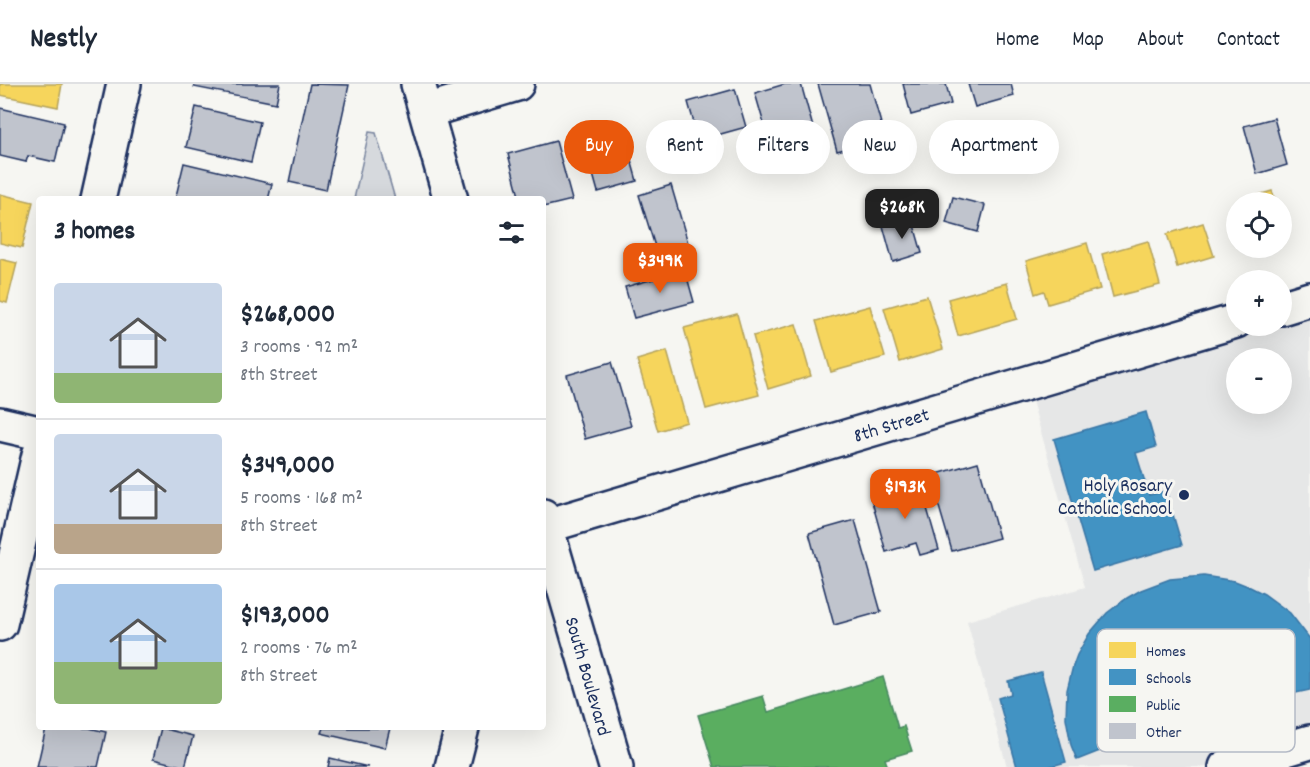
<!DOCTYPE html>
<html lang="en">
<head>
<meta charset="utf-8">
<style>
  :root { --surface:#fff; --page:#f2f2f3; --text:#1f2937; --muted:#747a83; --line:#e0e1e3; --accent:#ea580c }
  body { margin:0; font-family:Dekko,sans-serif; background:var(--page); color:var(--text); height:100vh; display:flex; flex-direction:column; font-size:22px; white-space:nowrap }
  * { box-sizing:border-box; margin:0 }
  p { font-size:20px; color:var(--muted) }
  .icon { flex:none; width:33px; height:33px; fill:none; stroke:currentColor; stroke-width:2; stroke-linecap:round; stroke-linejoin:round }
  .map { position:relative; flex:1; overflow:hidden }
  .drawer { position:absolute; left:36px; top:112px; width:510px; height:534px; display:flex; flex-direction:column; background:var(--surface); border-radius:6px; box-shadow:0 6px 24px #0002 }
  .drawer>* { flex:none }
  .hud { position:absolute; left:564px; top:36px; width:570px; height:54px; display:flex; gap:12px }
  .tools { position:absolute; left:1226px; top:108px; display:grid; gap:12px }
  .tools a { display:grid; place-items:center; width:66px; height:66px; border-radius:50%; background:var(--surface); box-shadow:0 6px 24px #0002; font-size:30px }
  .price { position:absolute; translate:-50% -51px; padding:0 14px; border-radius:12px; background:var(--accent); color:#fff; font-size:20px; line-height:39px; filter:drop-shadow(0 2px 3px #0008) }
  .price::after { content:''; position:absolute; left:50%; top:36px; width:18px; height:14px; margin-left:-9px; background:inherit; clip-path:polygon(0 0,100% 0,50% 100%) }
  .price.selected { background:#222; color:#fff }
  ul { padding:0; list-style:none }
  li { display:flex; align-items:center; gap:18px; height:150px; padding:0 18px }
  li+li { border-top:2px solid var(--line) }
  li span { display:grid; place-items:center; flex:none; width:168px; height:120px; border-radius:6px; color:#555 }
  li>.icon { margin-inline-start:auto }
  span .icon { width:72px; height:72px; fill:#fffc; stroke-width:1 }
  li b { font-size:26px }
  h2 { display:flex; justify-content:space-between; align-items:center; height:72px; padding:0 18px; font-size:26px }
  .chip { padding:0 21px; border-radius:27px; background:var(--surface); box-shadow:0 6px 24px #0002; font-size:21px; line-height:54px }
  .chip.selected { background:var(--accent); color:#fff }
  header { display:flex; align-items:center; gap:36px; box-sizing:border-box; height:84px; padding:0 30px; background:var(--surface); border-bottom:2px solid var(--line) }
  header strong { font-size:28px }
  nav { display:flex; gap:33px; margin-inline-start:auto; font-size:21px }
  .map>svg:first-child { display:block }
</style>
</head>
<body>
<header>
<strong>Nestly</strong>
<nav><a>Home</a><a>Map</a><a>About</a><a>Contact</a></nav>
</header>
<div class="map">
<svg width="1310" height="683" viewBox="0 0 1310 683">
  <rect width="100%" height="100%" fill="#f6f6f2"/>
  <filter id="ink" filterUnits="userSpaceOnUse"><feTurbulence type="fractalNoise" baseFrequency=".0167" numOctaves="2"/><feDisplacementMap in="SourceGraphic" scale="12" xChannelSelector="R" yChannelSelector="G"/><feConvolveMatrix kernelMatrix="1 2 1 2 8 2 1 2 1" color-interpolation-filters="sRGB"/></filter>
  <g filter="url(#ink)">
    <path fill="#e6e7e7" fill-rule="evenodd" d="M1310 215V658L1226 683H1007L967 537 1085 503 1027 299 1236 242H1281V224ZM1236 274H1281V320H1236Z"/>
    <path fill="#d6d9dd" stroke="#78849e" stroke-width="1.5" d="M369 48 376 49 395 115H354Z"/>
    <path fill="#f6d55c" stroke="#b4a35d" stroke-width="1.5" d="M0 0H62L58 23 0 11Z
      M1272 107 1276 118H1239L1238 117Z
      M0 110 33 118 22 164 0 159Z
      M1203 139 1214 172 1177 183 1167 150Z
      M1148 157 1160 201 1113 213 1102 170Z
      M1087 159 1100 205 1048 220 1044 207 1035 210 1026 177Z
      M0 175 17 179 7 219 0 217Z
      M1007 199 1017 235 958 252 948 215Z
      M927 212 943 265 900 278 884 224Z
      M870 222 885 273 831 288 816 237Z
      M737 230 759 311 706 325 684 244Z
      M796 240 811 292 768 305 753 252Z
      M667 267 687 338 658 347 637 276Z"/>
    <path fill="#4393c3" stroke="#3775a5" stroke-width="1.5" d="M1146 328 1156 363 1136 369 1149 411 1166 407 1182 461 1093 487 1054 355Z
      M1204 492 1235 497 1250 503 1264 510 1290 529 1310 555V606L1277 613 1275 602 1262 607 1257 592 1251 584 1246 578 1233 567 1215 603 1211 599 1204 597 1190 598 1178 604 1171 615 1138 594 1132 618 1135 644 1121 647 1125 657 1077 676 1071 661 1066 634 1067 606 1073 582 1077 571 1089 550 1107 529 1127 514 1141 506 1170 495Z
      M1041 588 1066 678 1048 683H1017L998 614 1011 610 1008 597Z"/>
    <path fill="#5aae61" stroke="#478860" stroke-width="1.5" d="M883 593 898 644 904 642 912 667 885 675 888 683H714L698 631 763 612 768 628Z"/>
    <path fill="#c0c4cd" stroke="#1b2f5e" stroke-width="1.5" d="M194 0H280L276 19 194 3Z
      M310 0 349 1 326 106 289 98Z
      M785 0H801L819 65 775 78 755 9Z
      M818 0H870L885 54 837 67Z
      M903 0H946L951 20 911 31Z
      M968 0H1011L1014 12 975 23Z
      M735 5 746 43 699 56 688 18Z
      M196 23 260 38 251 78 186 63Z
      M0 24 64 39 55 78 28 72 26 78 0 72Z
      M1274 34 1287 81 1257 90 1244 42Z
      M623 47 637 97 598 108 584 58Z
      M556 57 572 116 543 123V116H520L508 70Z
      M184 79 272 100 268 116H175Z
      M671 101 688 159 657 169 639 111Z
      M953 113 985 121 978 148 946 139Z
      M912 134 922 169 893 178 883 142Z
      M685 186 694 218 634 234 625 203Z
      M612 278 631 342 585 355 567 291Z
      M978 378 999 454 952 467 930 392Z
      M920 400 939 466 920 471 916 459 886 468 871 414Z
      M855 436 881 528 834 541 809 449Z
      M46 644H89L106 648 98 683H37Z
      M161 644 193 652 185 683 153 675Z
      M323 644H390L385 664 321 649Z
      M330 674 368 683H328Z"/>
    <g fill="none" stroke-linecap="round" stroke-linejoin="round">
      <g stroke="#1b2f5e" stroke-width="38">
        <path id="minor" d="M418 0 451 116
          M426 27 517 0
          M98 116 124 0
          M1281 224 1310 215
          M0 340 39 349
          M543 432 616 683
          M543 443 1236 237
          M0 540 39 371
          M452 683 462 644
          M1226 683 1310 658"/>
      </g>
      <use href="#minor" stroke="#f6f6f2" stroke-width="33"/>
    </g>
  </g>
  <circle fill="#1b2f5e" stroke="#f6f6f2" stroke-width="2" cx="1184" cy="411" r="6"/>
  <g text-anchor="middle" stroke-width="6" stroke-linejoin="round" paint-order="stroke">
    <g font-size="20" fill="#1b2f5e" stroke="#f6f6f2">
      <text transform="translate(891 340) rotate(-17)" y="7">8th Street</text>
      <text transform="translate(589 592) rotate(74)" y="7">South Boulevard</text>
    </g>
    <g font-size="20" fill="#1b2f5e" stroke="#f6f6f2" text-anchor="end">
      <text x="1172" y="407">Holy Rosary<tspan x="1172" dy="23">Catholic School</tspan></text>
    </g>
  </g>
  <rect x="1097" y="545" width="198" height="123" rx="9" fill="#f6f6f2" stroke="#b4bac6" stroke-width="1.5"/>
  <rect x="1109" y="558" width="27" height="16" fill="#f6d55c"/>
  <rect x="1109" y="585" width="27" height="16" fill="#4393c3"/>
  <rect x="1109" y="612" width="27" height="16" fill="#5aae61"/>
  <rect x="1109" y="639" width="27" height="16" fill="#c0c4cd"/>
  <g font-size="16" fill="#1b2f5e">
    <text x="1146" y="572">Homes</text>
    <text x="1146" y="599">Schools</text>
    <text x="1146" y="626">Public</text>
    <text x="1146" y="653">Other</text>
  </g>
</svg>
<div class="tools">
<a><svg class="icon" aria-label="locate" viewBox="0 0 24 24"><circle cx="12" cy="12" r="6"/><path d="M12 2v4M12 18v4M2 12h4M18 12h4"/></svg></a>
<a>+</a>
<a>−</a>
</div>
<b class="price selected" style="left:902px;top:156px">$268K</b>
<b class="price" style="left:660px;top:210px">$349K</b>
<b class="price" style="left:905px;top:436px">$193K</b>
<div class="hud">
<a class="chip selected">Buy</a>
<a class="chip">Rent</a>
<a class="chip">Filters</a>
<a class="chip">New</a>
<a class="chip">Apartment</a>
</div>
<section class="drawer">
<h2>3 homes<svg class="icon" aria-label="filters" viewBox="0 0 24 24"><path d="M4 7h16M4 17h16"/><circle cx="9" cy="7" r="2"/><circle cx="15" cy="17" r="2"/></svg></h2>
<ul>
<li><span style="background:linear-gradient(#c9d6e8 75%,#8fb573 0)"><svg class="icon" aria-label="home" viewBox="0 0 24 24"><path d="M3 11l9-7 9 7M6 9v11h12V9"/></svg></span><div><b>$268,000</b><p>3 rooms · 92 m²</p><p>8th Street</p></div></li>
<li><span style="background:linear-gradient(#c9d6e8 75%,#b9a48a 0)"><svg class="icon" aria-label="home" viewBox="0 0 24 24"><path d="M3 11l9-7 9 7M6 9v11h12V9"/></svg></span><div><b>$349,000</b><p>5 rooms · 168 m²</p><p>8th Street</p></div></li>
<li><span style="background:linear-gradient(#a9c7e8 65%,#8fb573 0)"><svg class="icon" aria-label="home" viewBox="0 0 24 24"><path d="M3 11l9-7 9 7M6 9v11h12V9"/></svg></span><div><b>$193,000</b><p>2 rooms · 76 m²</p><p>8th Street</p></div></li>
</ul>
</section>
</div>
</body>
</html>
